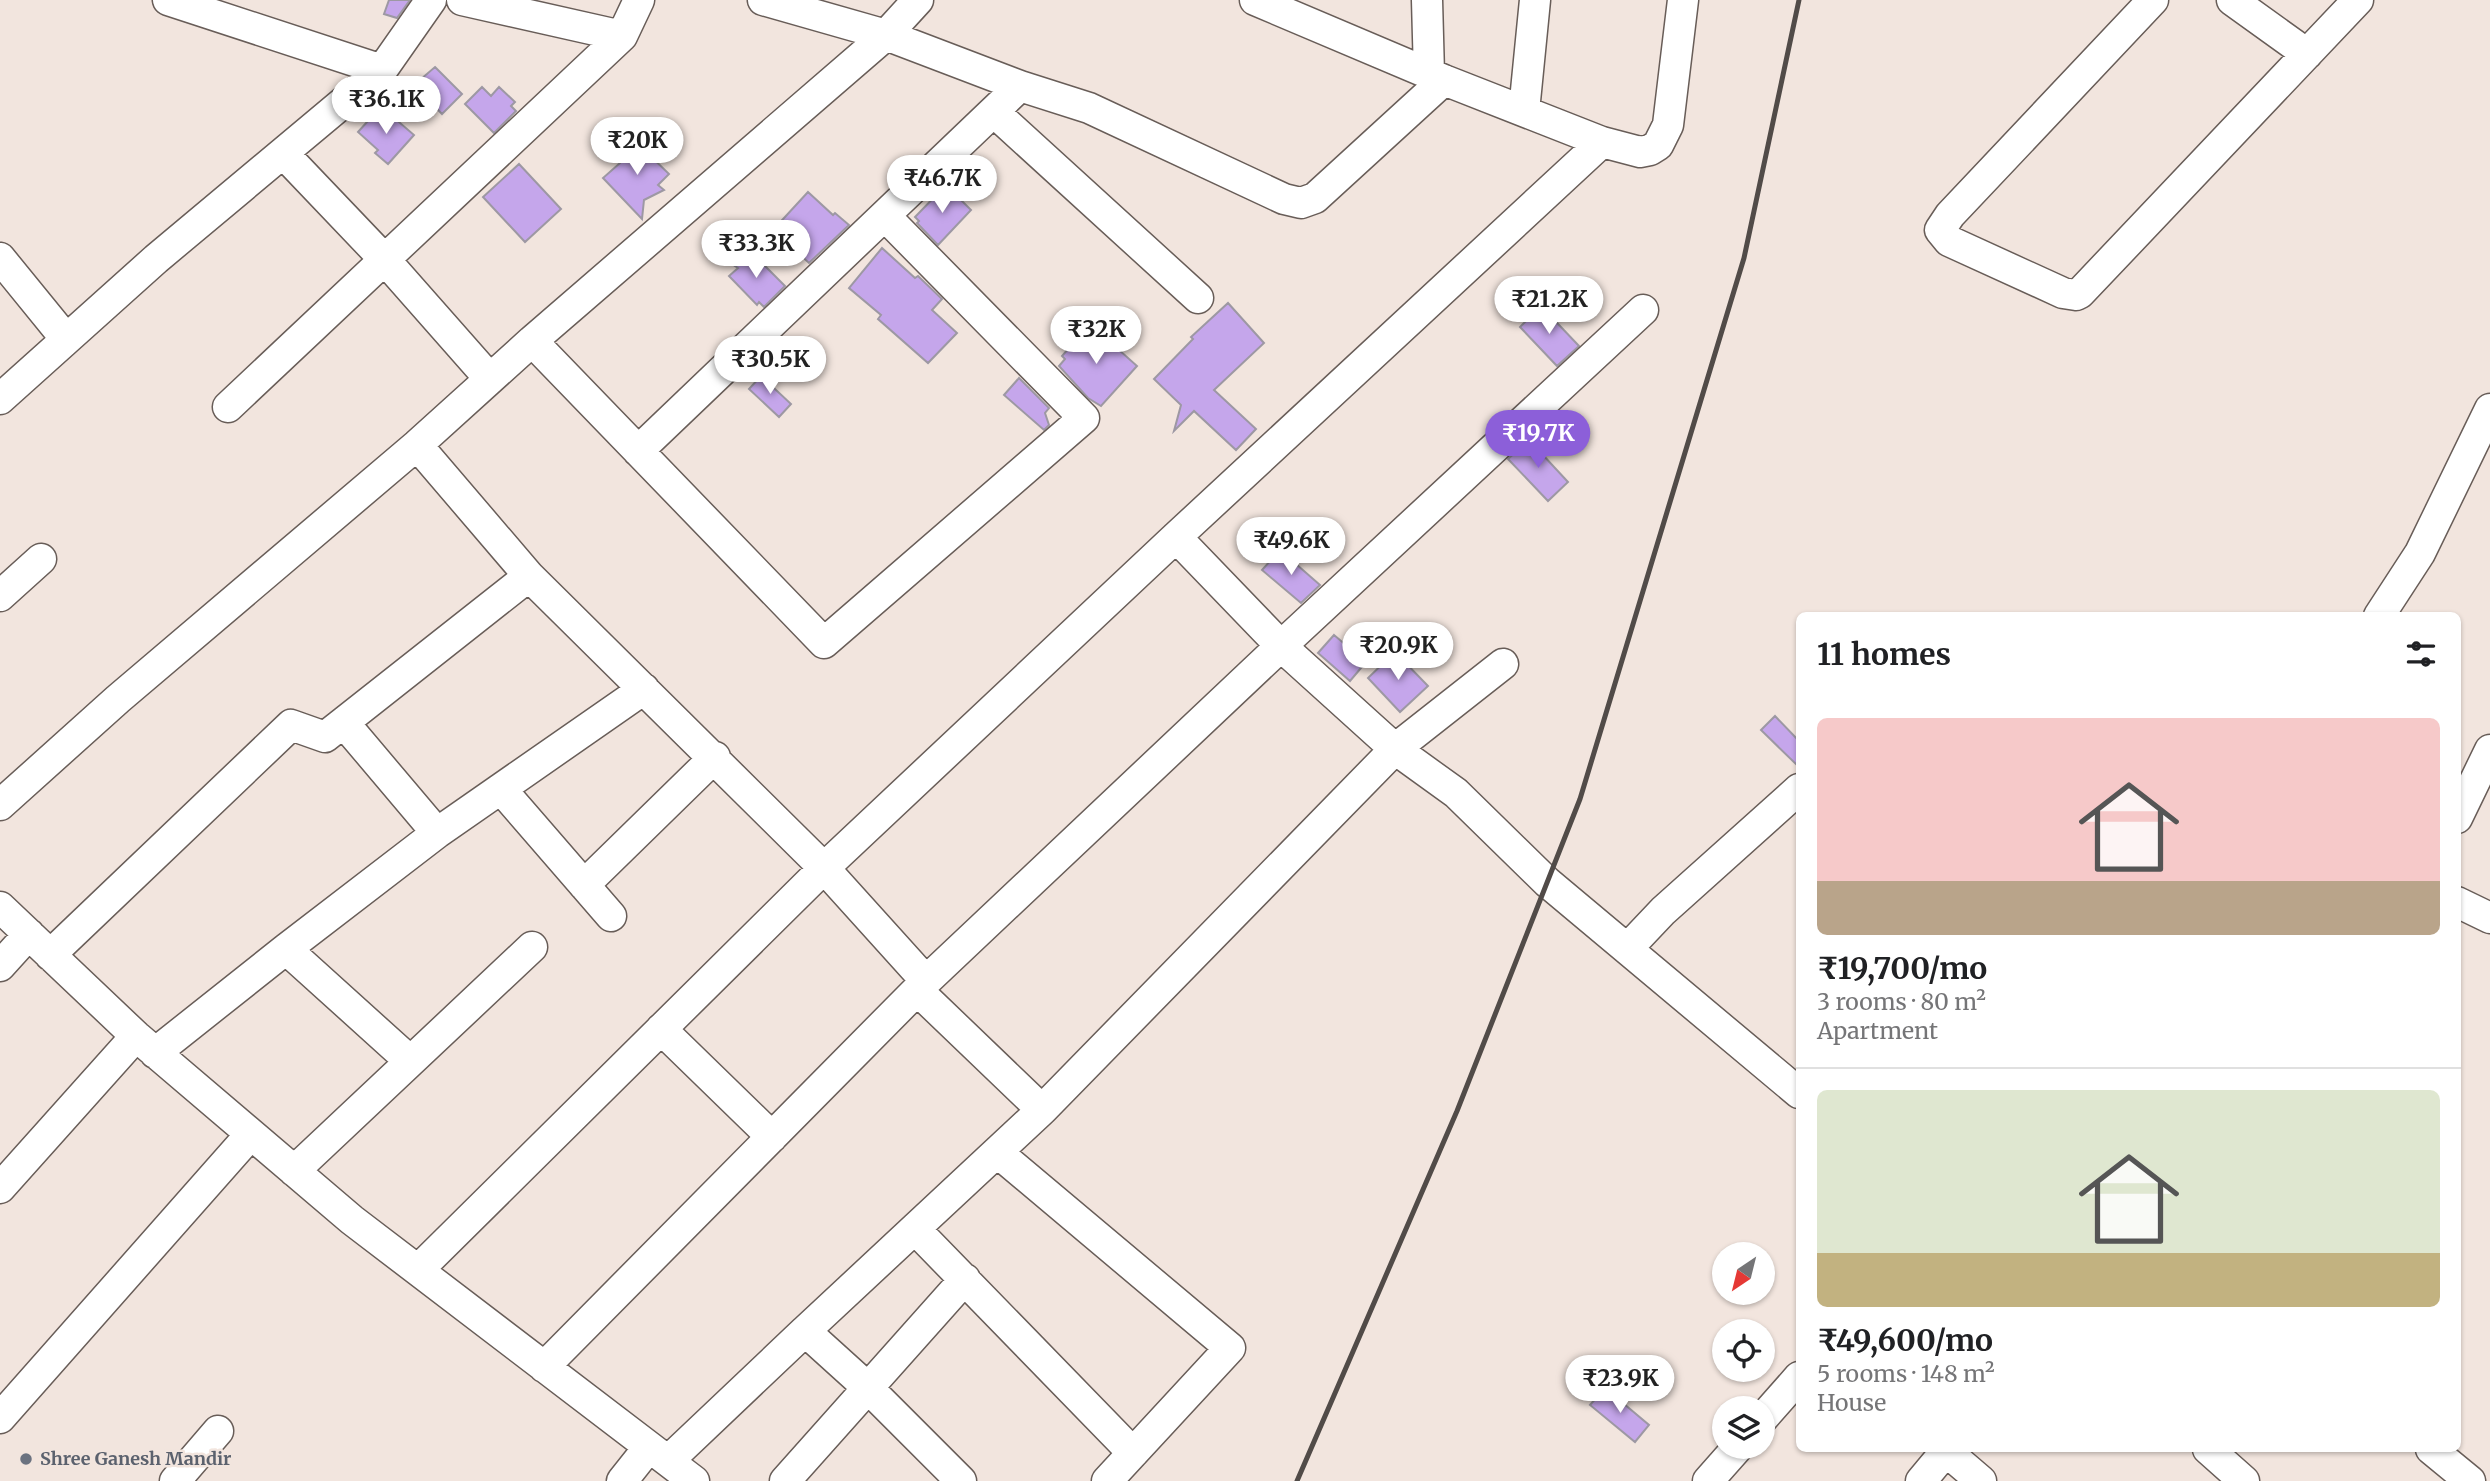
<!DOCTYPE html>
<html lang="en">
<head>
<meta charset="utf-8">
<style>
  :root { --surface:#fff; --page:#f2f2f2; --text:#202124; --muted:#757577; --line:#e0e0e0; --accent:#8c5fd9 }
  body { margin:0; font-family:Merriweather,serif; background:var(--page); color:var(--text); height:100vh; display:flex; flex-direction:column; font-size:26px; white-space:nowrap }
  * { box-sizing:border-box; margin:0 }
  p { font-size:23px; color:var(--muted) }
  .icon { flex:none; width:38px; height:38px; fill:none; stroke:currentColor; stroke-width:2; stroke-linecap:round; stroke-linejoin:round }
  .map { position:relative; flex:1; overflow:hidden }
  .side { position:absolute; left:1796px; top:612px; width:665px; height:840px; display:flex; flex-direction:column; background:var(--surface); border-radius:10px; box-shadow:0 2px 5px #0004 }
  .side>* { flex:none }
  .needle { width:46px; rotate:215deg }
  .tools { position:absolute; left:1712px; top:1242px; display:grid; gap:14px }
  .tools a { display:grid; place-items:center; width:63px; height:63px; border-radius:50%; background:var(--surface); box-shadow:0 2px 5px #0004; font-size:35px }
  .price { position:absolute; translate:-50% -60px; padding:0 16px; border-radius:24px; background:#fff; color:#222; font-size:23px; line-height:46px; filter:drop-shadow(0 2px 4px #0008) }
  .price::after { content:''; position:absolute; left:50%; top:42px; width:21px; height:16px; margin-left:-10px; background:inherit; clip-path:polygon(0 0,100% 0,50% 100%) }
  .price.selected { background:var(--accent); color:#fff }
  ul { padding:0; list-style:none }
  li { display:grid; align-content:center; gap:14px; height:371px; padding:0 21px }
  li+li { border-top:2px solid var(--line) }
  li span { display:grid; place-items:center; height:217px; border-radius:10px; color:#555 }
  li>.icon { margin-inline-start:auto }
  span .icon { width:126px; height:126px; fill:#fffc; stroke-width:1 }
  li b { font-size:30px }
  h2 { display:flex; justify-content:space-between; align-items:center; height:84px; padding:0 21px; font-size:30px }
  .map>svg:first-child { display:block }
</style>
</head>
<body>
<div class="map">
<svg width="2490" height="1481" viewBox="0 0 2490 1481">
  <rect width="100%" height="100%" fill="#f2e5de"/>
  <path fill="#c5a6eb" stroke="#9d98a3" stroke-width="2" d="M389 0H410L397 18 384 14Z
    M435 67 462 94 442 114 414 85Z
    M482 87 491 96 499 87 515 102 511 106 516 111 494 133 465 104Z
    M377 111 387 121 392 116 414 135 388 164 375 153 378 150 358 132Z
    M635 141 669 174 658 185 664 190 644 200 642 219 603 178 620 163 618 159Z
    M519 164 561 209 525 242 483 197Z
    M946 185 971 210 938 245 917 223 919 221 915 217Z
    M808 192 833 215 835 213 849 225 809 263 773 230Z
    M882 248 915 278 918 276 942 299 932 310 957 333 928 363 878 319 881 315 849 288Z
    M750 251 785 286 764 307 759 302 757 305 729 276 738 268 735 266Z
    M1228 303 1264 343 1214 390 1256 429 1236 450 1194 411 1174 431 1181 405 1154 379 1193 339 1191 337Z
    M1541 306 1579 346 1557 366 1520 327Z
    M1090 324 1137 366 1101 406 1088 398 1059 366 1065 359 1062 356Z
    M761 376 791 404 779 417 749 389Z
    M1019 378 1049 408 1045 413 1049 425 1044 430 1004 395Z
    M1529 440 1568 482 1548 501 1508 459Z
    M1280 550 1320 585 1301 603 1262 570Z
    M1334 635 1366 662 1350 681 1318 653Z
    M1395 652 1428 686 1400 712 1368 678Z
    M1775 716 1799 741V767L1761 730Z
    M1605 1388 1649 1425 1635 1442 1590 1405Z"/>
  <g fill="none" stroke-linecap="round" stroke-linejoin="round">
    <g stroke="#685d58" stroke-width="33">
      <path id="minor" d="M168 0 382 70
        M462 0 622 36
        M1255 0 1444 80 1602 142 1640 152 1650 150 1658 145 1668 125 1683 0
        M1427 0 1429 74
        M2153 0 1950 215 1940 230 1949 241 2063 293 2076 295 2080 293 2358 0
        M2232 0 2307 54
        M1020 86 1089 108 1284 199 1301 203 1315 198 1444 80
        M1524 111 1535 0
        M994 112 1198 298
        M283 153 386 261 490 379
        M0 258 66 339
        M532 341 824 643 1084 418 885 216
        M0 399 156 259 382 70 431 0
        M228 407 622 36 639 0
        M417 445 529 576 824 868 926 981
        M638 451 1020 86 886 35 763 0
        M1176 537 1281 646 1395 749 1456 793 1547 882 1799 1093
        M0 596 41 559
        M2379 616 2420 553 2490 409
        M344 723 437 833 644 689
        M501 789 611 916
        M0 805 118 699 417 445 532 341 886 35 918 0
        M2457 818 2490 750
        M584 885 715 757
        M2457 902 2490 918
        M0 907 136 1036 352 1220 694 1481
        M286 949 410 1061
        M1627 949 1663 911 1799 789
        M50 955 291 725 325 737 529 576
        M0 966 29 934
        M917 990 1042 1110 1395 749 1503 664
        M661 1029 772 1137
        M155 1053 286 949 437 833
        M997 1152 1230 1348 1107 1481
        M294 1171 532 947
        M0 1188 136 1036
        M915 1229 1133 1453
        M418 1270 824 868 1176 537 1602 142
        M805 1331 1042 1110
        M544 1367 926 981 1281 646 1643 310
        M0 1418 251 1134
        M1762 1419 1799 1377
        M1949 1449 1946 1451 1981 1481
        M2208 1449 2244 1481
        M2431 1449 2470 1481
        M668 1461 805 1331 868 1388 961 1481
        M175 1481 218 1431
        M622 1481 649 1447
        M785 1481 965 1279
        M1708 1481 1738 1447
        M1921 1481 1946 1451"/>
    </g>
    <use href="#minor" stroke="#fff" stroke-width="30"/>
    <path stroke="#514b48" stroke-width="5" d="M1297 1481 1457 1111 1580 799 1744 258 1799 0"/>
  </g>
  <circle fill="#6b7280" stroke="#f2e5de" stroke-width="2.5" cx="26" cy="1459" r="7"/>
  <g text-anchor="middle" stroke-width="5" stroke-linejoin="round" paint-order="stroke">
    <g font-size="18" font-weight="bold" fill="#5b616d" stroke="#f2e5de" text-anchor="start">
      <text x="40" y="1465">Shree Ganesh Mandir</text>
    </g>
  </g>
</svg>
<div class="tools">
<a><svg class="needle" viewBox="-14 -14 28 28"><path d="M0-13l5 13h-10z" fill="#e53935"/><path d="M0 13l5-13h-10z" fill="#757577"/></svg></a>
<a><svg class="icon" aria-label="locate" viewBox="0 0 24 24"><circle cx="12" cy="12" r="6"/><path d="M12 2v4M12 18v4M2 12h4M18 12h4"/></svg></a>
<a><svg class="icon" aria-label="layers" viewBox="0 0 24 24"><path d="M12 4l9 5-9 5-9-5zM3 14l9 5 9-5"/></svg></a>
</div>
<b class="price" style="left:386px;top:136px">₹36.1K</b>
<b class="price" style="left:637px;top:177px">₹20K</b>
<b class="price" style="left:942px;top:215px">₹46.7K</b>
<b class="price" style="left:756px;top:280px">₹33.3K</b>
<b class="price" style="left:1549px;top:336px">₹21.2K</b>
<b class="price" style="left:1096px;top:366px">₹32K</b>
<b class="price" style="left:770px;top:396px">₹30.5K</b>
<b class="price selected" style="left:1538px;top:470px">₹19.7K</b>
<b class="price" style="left:1291px;top:577px">₹49.6K</b>
<b class="price" style="left:1398px;top:682px">₹20.9K</b>
<b class="price" style="left:1620px;top:1415px">₹23.9K</b>
<section class="side">
<h2>11 homes<svg class="icon" aria-label="filters" viewBox="0 0 24 24"><path d="M4 7h16M4 17h16"/><circle cx="9" cy="7" r="2"/><circle cx="15" cy="17" r="2"/></svg></h2>
<ul>
<li><span style="background:linear-gradient(#f6c9c9 75%,#b9a48a 0)"><svg class="icon" aria-label="home" viewBox="0 0 24 24"><path d="M3 11l9-7 9 7M6 9v11h12V9"/></svg></span><div><b>₹19,700/mo</b><p>3 rooms · 80 m²</p><p>Apartment</p></div></li>
<li><span style="background:linear-gradient(#dfe7d0 75%,#c2b280 0)"><svg class="icon" aria-label="home" viewBox="0 0 24 24"><path d="M3 11l9-7 9 7M6 9v11h12V9"/></svg></span><div><b>₹49,600/mo</b><p>5 rooms · 148 m²</p><p>House</p></div></li>
</ul>
</section>
</div>
</body>
</html>
